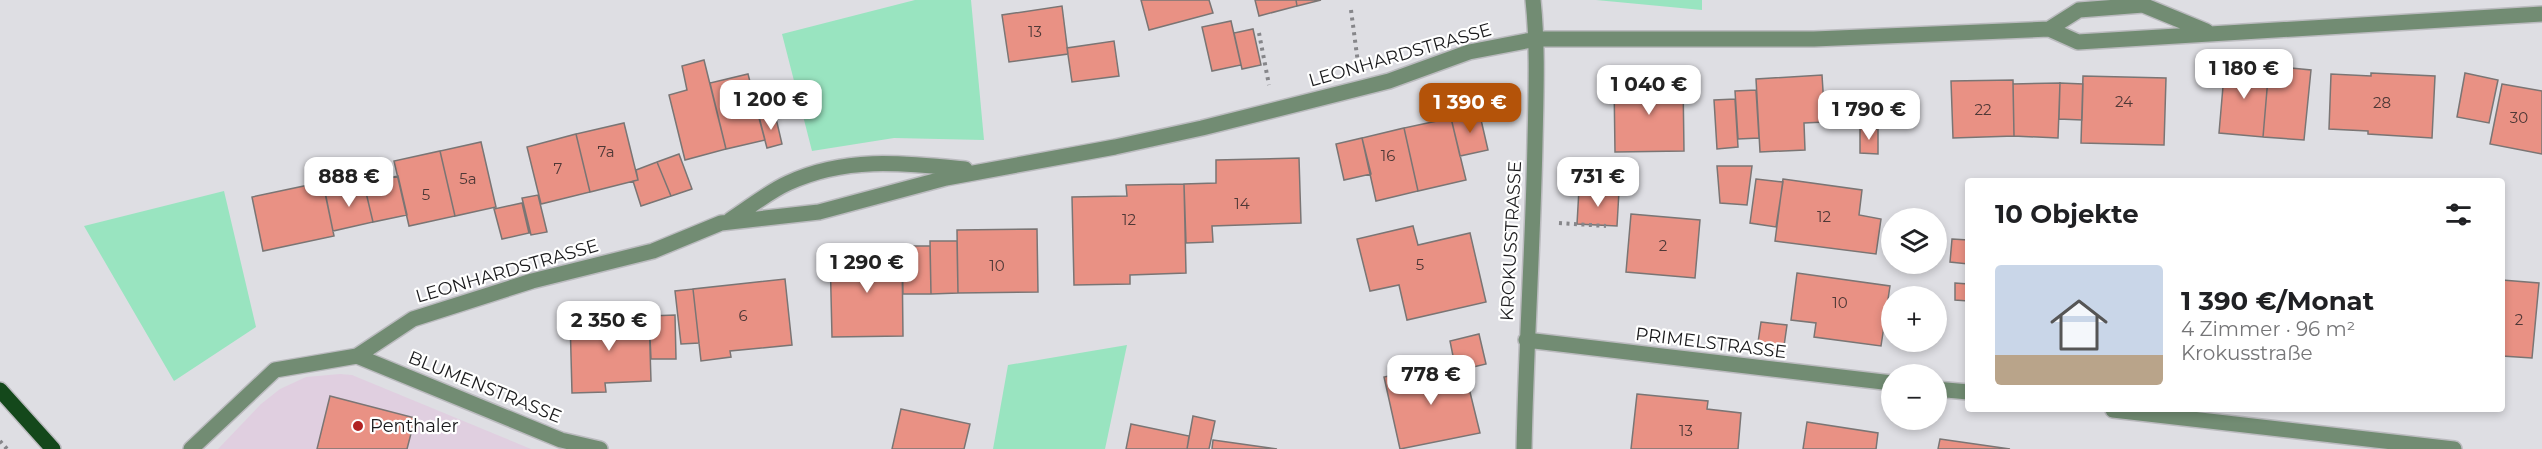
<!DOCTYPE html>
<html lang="de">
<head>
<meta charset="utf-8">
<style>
  :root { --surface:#fff; --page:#f2f2f2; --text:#202124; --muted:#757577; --accent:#b45309 }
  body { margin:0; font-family:Montserrat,sans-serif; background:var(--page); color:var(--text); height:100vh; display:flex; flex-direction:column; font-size:22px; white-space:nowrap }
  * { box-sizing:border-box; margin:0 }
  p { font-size:20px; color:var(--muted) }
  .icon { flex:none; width:33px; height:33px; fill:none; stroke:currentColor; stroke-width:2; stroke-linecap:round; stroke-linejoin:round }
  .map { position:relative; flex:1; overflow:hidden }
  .panel { position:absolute; left:1965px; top:178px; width:540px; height:234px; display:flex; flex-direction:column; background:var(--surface); border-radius:6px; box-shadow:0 3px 9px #0003 }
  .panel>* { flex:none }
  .buttons { position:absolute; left:1881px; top:208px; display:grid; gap:12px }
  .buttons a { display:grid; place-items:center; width:66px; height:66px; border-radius:50%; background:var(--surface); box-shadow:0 3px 9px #0003; font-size:30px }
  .price { position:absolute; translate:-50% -51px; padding:0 14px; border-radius:12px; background:#fff; color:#222; font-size:20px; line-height:39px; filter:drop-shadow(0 2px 3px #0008) }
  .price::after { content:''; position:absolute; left:50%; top:36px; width:18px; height:14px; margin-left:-9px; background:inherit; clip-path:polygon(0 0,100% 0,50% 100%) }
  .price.on { background:var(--accent); color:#fff }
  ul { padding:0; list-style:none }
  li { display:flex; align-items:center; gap:18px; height:150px; padding:0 30px }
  li span { display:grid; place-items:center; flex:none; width:168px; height:120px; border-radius:6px; color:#555 }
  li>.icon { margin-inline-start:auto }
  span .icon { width:72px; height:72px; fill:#fffc; stroke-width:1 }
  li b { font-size:26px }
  h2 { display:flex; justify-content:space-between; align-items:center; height:72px; padding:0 30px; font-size:26px }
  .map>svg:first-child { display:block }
</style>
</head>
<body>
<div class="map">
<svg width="2542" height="449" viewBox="0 0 2542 449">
  <rect width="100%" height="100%" fill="#dedee3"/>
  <path fill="#e0cfe0" d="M340 374 352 375 531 449H218L261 404 280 389 306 377Z"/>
  <path fill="#99e4c0" d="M915 0H971L984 140 894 138 812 151 782 34Z
    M1596 0H1702V10Z
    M224 191 256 327 174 381 84 226Z
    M1127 345 1105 449H993L1008 365Z"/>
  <path fill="#e99184" stroke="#7a7574" stroke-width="1.5" d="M1141 0H1209L1213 13 1149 30Z
    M1255 0H1296L1297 6 1259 16Z
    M1296 0H1321L1297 6Z
    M1062 6 1068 54 1009 62 1002 15Z
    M1231 21 1241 65 1212 71 1202 27Z
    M1253 29 1261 65 1242 69 1234 33Z
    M1114 41 1119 76 1072 82 1067 48Z
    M704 60 726 149 685 160 669 95 687 90 682 66Z
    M2225 63 2269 66 2263 137 2219 133Z
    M2269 66 2311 70 2304 140 2263 137Z
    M2371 73 2435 76 2432 138 2368 134V131L2329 129 2331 74 2371 76Z
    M2465 73 2498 80 2489 123 2457 117Z
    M748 74 765 140 726 149 710 83Z
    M1822 75 1825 122 1804 123 1805 150 1760 152 1756 79Z
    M2083 76 2166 78 2164 145 2081 143Z
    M1683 80 1684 151 1615 152 1614 81Z
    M2013 80 2014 136 1953 138 1951 81Z
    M2060 83 2058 138 2014 136 2013 84Z
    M2060 83 2083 84 2082 120 2059 119Z
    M2502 84 2542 91V154L2490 144Z
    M1489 85 1496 114 1480 117 1474 89Z
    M1756 90 1759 138 1738 139 1735 91Z
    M1735 99 1738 147 1717 149 1714 100Z
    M1479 111 1488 150 1460 156 1451 118Z
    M775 114 782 144 767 148 759 118Z
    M1451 118 1466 180 1418 191 1404 128Z
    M624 123 638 180 590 192 576 134Z
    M1404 128 1418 191 1376 201 1362 138Z
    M1860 128 1878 129V154L1860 153Z
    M576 134 590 192 541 204 527 147Z
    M1362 138 1371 174 1344 180 1336 144Z
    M481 142 496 207 455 216 440 151Z
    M440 151 455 216 409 226 394 161Z
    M679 154 692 189 671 196 657 162Z
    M1299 158 1301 223 1212 226 1213 242 1186 243 1184 184 1216 183V160Z
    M657 162 671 196 641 206 633 181 638 180 636 170Z
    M1717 166H1752L1747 205 1720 203Z
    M398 176 407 215 373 222 364 184Z
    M1756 179 1783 182 1776 227 1750 223Z
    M1783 179 1862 190 1859 215 1881 219 1876 254 1775 241Z
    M323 182 334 236 263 251 252 197Z
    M364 184 373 222 333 231 325 193Z
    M1184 184 1186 273 1130 275V284L1074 285 1072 197 1127 196 1126 185Z
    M1579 189 1619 191 1617 226 1577 224Z
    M538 195 547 232 531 235 522 198Z
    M522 203 529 233 502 239 494 209Z
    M1631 214 1700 220 1695 278 1626 272Z
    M1413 226 1418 245 1470 233 1486 302 1407 320 1399 285 1370 291 1357 239Z
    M1037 229 1038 292 958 293 957 230Z
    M1952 239 1968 240V264L1950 262Z
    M930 241H957L958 293 931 294Z
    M902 246H930L931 294H903Z
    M902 251 903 336 832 337 830 252Z
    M1797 273 1890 286 1881 346 1814 337 1816 323 1791 320Z
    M785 279 792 345 730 351 731 357 701 361 693 289Z
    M2502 280 2539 283 2532 358 2502 356Z
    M1955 283 1968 284V301L1955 300Z
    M693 289 699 343 681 344 675 291Z
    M675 315 676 359H651L649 316Z
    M649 316 651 381 605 383 606 392 572 393 570 318Z
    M1761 322 1787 325 1783 353 1757 349Z
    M1479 334 1486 364 1456 371 1450 341Z
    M1454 361 1460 386 1468 384 1480 433 1400 449 1384 377Z
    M1637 394 1708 401 1707 409 1741 413 1738 449H1631Z
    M330 396 415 418 407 449H317Z
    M901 409 970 424 964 449H892Z
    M1193 416 1215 421 1209 449H1187Z
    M1807 422 1878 433 1876 449H1803Z
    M1131 424 1189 436 1187 449H1126Z
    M1940 439 2010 449H1938Z
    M1213 440 1277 449H1212Z"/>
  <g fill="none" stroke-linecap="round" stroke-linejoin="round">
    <g stroke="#bbbbbf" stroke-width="18">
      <path id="minor" d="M2049 29 2079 10 2143 5 2206 31
        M730 220C749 208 768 192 788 183 846 156 905 163 965 169
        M1526 340 1892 383
        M357 356 561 440 600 449
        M1936 389 1968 392
        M2113 410 2454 449
        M191 449 275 370 357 356 413 319 532 281 653 251 721 223 819 212 946 178 1115 147 1202 128 1389 81 1469 52 1537 39H1814L2049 29 2078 42 2542 14
        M1524 449C1526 347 1533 244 1535 142 1536 94 1538 47 1533 0"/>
    </g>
    <g stroke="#bbbbbf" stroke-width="18">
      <path id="major" d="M0 390 53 449"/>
    </g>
    <path stroke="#86868a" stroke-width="4" stroke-dasharray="3 4.5" stroke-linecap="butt" d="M1351 10 1358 63
      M1259 33 1269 85
      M1559 223 1606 226
      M0 441 7 449"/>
    <use href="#minor" stroke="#728c73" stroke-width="15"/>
    <use href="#major" stroke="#14481b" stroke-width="15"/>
  </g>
  <circle fill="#b22222" stroke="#fff" stroke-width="2" cx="358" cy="426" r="6"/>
  <g text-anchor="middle" stroke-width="4.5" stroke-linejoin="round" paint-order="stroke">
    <g font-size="15" fill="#4e3836">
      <text x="1035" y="37">13</text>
      <text x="2124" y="107">24</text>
      <text x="2382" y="108">28</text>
      <text x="1983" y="115">22</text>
      <text x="2519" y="123">30</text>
      <text x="606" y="157">7a</text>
      <text x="1388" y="161">16</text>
      <text x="558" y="174">7</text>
      <text x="468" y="184">5a</text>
      <text x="426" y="200">5</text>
      <text x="1242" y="209">14</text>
      <text x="1824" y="222">12</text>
      <text x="1129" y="225">12</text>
      <text x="1663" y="251">2</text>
      <text x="1420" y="270">5</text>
      <text x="997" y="271">10</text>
      <text x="1840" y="308">10</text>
      <text x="743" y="321">6</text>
      <text x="2519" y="325">2</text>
      <text x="1686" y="436">13</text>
    </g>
    <g font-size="18" fill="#1a1a1c" stroke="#fff">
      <text transform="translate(1400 55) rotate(-16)" y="6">LEONHARDSTRASSE</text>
      <text transform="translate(1511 241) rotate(-87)" y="6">KROKUSSTRASSE</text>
      <text transform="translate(507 271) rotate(-16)" y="6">LEONHARDSTRASSE</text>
      <text transform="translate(1711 343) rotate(7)" y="6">PRIMELSTRASSE</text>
      <text transform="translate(485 387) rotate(22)" y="6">BLUMENSTRASSE</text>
    </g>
    <g font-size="18" fill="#1a1a1c" stroke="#fff" text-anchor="start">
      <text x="370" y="432">Penthaler</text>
    </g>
  </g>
</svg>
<div class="buttons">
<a><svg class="icon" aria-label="layers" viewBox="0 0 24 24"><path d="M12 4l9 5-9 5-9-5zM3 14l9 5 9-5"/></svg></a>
<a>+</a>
<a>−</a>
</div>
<b class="price" style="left:2244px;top:100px">1 180 €</b>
<b class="price" style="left:1649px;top:116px">1 040 €</b>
<b class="price" style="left:771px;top:131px">1 200 €</b>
<b class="price on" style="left:1470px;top:134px">1 390 €</b>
<b class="price" style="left:1869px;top:141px">1 790 €</b>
<b class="price" style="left:349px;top:208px">888 €</b>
<b class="price" style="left:1598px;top:208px">731 €</b>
<b class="price" style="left:867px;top:294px">1 290 €</b>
<b class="price" style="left:609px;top:352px">2 350 €</b>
<b class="price" style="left:1431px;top:406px">778 €</b>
<section class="panel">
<h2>10 Objekte<svg class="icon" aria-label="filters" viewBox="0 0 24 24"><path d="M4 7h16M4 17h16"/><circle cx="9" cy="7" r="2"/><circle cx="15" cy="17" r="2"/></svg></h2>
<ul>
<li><span style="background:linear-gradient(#c9d6e8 75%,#b9a48a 0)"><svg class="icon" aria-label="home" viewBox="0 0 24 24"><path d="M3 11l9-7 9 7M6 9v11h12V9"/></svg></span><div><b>1 390 €/Monat</b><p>4 Zimmer · 96 m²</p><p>Krokusstraße</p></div></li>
</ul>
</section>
</div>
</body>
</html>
